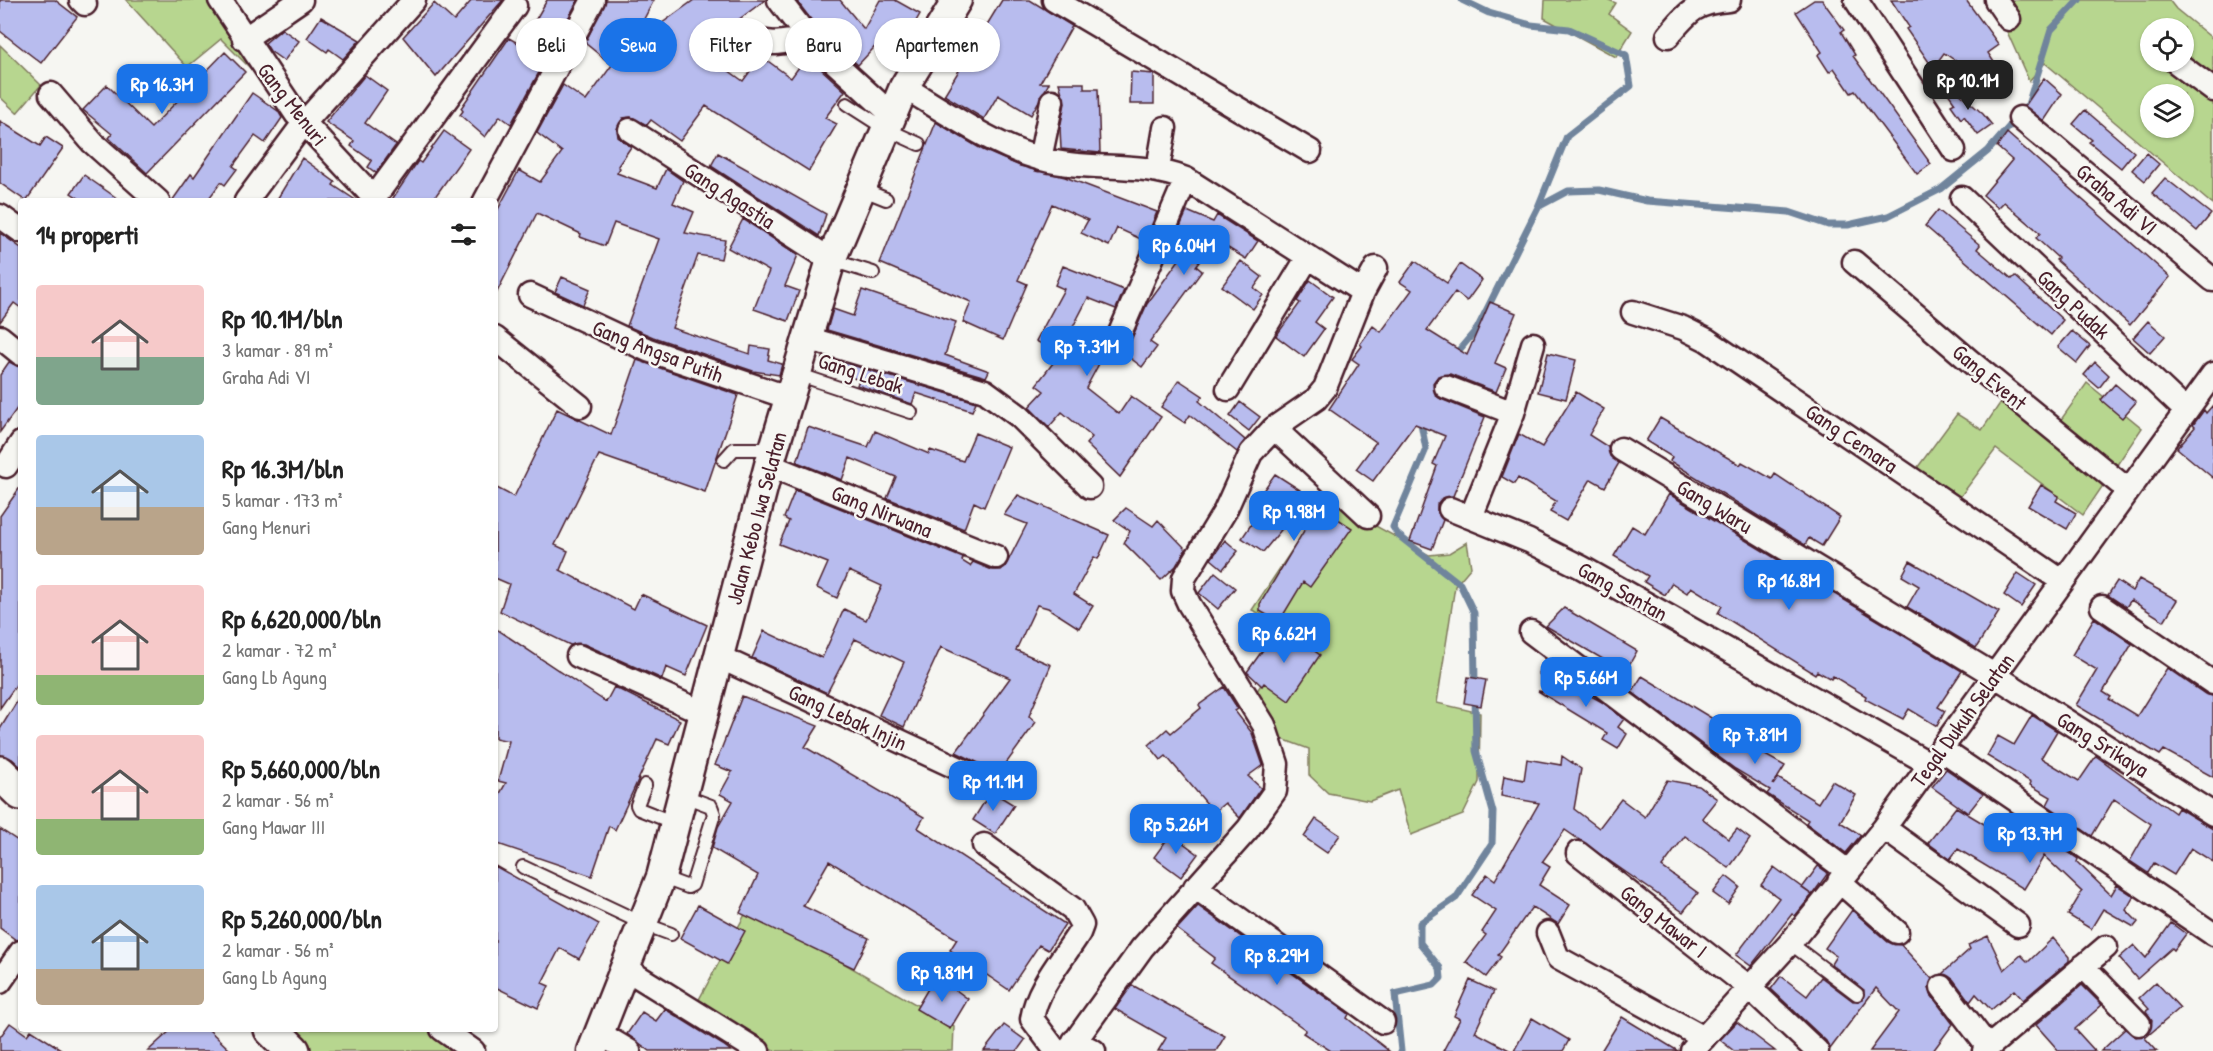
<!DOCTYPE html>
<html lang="id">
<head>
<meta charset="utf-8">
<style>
  :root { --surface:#fff; --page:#f2f2f2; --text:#222; --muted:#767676; --accent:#1a73e8 }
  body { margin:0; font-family:"Patrick Hand",sans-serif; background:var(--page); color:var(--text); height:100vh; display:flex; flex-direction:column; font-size:22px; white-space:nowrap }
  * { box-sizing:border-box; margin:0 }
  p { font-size:20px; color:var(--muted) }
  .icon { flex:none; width:33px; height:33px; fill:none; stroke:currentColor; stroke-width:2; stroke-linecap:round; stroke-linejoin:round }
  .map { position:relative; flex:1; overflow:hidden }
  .side { position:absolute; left:18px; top:198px; width:480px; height:834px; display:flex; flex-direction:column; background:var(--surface); border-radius:6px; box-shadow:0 2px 4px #0004 }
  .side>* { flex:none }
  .hud { position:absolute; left:516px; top:18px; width:570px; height:54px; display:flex; gap:12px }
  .tools { position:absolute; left:2140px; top:18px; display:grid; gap:12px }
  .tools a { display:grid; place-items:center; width:54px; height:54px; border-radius:50%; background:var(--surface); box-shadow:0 2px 4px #0004; font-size:30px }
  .price { position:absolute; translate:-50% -51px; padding:0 14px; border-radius:12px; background:var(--accent); color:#fff; font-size:20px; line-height:39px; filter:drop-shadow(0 2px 3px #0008) }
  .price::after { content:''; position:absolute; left:50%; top:36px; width:18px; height:14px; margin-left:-9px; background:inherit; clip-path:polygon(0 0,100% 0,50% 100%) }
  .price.active { background:#222; color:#fff }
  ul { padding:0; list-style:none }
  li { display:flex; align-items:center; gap:18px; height:150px; padding:0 18px }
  li span { display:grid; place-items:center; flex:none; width:168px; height:120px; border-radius:6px; color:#555 }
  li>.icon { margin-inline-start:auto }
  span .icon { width:72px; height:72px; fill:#fffc; stroke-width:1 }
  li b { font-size:26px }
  h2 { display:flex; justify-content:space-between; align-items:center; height:72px; padding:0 18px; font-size:26px }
  .tag { padding:0 21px; border-radius:27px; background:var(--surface); box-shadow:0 2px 4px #0004; font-size:21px; line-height:54px }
  .tag.active { background:var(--accent); color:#fff }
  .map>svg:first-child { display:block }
</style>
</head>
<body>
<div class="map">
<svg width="2213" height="1051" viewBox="0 0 2213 1051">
  <rect width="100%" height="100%" fill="#f6f6f2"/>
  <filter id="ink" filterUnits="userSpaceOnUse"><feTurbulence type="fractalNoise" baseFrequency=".0167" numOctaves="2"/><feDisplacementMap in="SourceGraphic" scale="12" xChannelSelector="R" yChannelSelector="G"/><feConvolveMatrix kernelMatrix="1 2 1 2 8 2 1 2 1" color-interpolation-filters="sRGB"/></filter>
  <g filter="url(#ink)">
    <path fill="#b7d68f" stroke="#807a5d" stroke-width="1.5" fill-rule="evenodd" d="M126 0H220L277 95 221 39 187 67Z
      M1545 0H1609L1616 3 1609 14 1632 31 1616 57 1544 18Z
      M2007 0H2169L2176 9 2213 39V205L2045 63 2029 81 1996 7ZM2151 28H2184V62H2151ZM2151 94H2184V128H2151Z
      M0 45 41 85 17 113 0 97Z
      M2087 383 2142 428 2083 515 1996 449 1951 509 1909 479 1957 414 1982 430 2007 393 2053 431Z
      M1326 499 1429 555 1449 553 1467 542 1471 567 1455 586 1437 703 1480 713 1479 782 1463 815 1411 835 1398 790 1370 801 1328 793 1309 775V749L1258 730 1247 706 1296 631 1252 610Z
      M748 909 954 1026 953 1051H775L696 1005Z
      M262 1029H460L486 1046 483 1051H285Z"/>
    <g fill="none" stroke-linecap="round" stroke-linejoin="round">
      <path stroke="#6f849c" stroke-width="7" d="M1462 0 1489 13 1531 25 1569 29 1626 55 1631 86 1567 136 1538 207
        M1454 356 1477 329 1538 207 1568 191 1599 190 1647 201 1789 212 1828 225H1848L1888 216 1941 189 1988 151 2028 105 2051 30 2079 0
        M1420 418 1426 449 1393 527 1398 535 1460 584 1474 613 1475 685
        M1401 1051 1395 994 1434 985 1441 978 1440 968 1420 943V923L1456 898 1492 844 1493 812 1476 751 1475 696"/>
    </g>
    <path fill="#b8bcee" stroke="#4a1f2b" stroke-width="1.5" d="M0 0H55L77 17 41 63 0 31Z
      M472 0H503L436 77 403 37 434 3 454 21Z
      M547 0H578L511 124 500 116 485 137 460 115 463 111 461 108 509 38 521 45Z
      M606 0H654L629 47 694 0H765L699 49 743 81 761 56 791 78 807 56 845 91 825 118 837 124 809 171 706 106 680 141 651 120 647 125 631 117 623 118 617 129 618 137 631 147 618 166 620 168 617 173 657 188 666 169 683 181 673 203 694 212 685 233 725 240 721 259 698 255 672 328 750 354 751 346 770 349 768 360 782 364 779 375 753 371 653 337 627 326 659 239 614 223 605 246 580 237 581 234 537 213 495 296V215L519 170 540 182 562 152 537 133 563 85 586 101 612 65 585 43Z
      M796 0H840L864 29 880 0H895L920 14 902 46 885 36 858 65 819 30Z
      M1002 0H1030L1072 26 1040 83H1049L1031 115 998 95 984 119 944 95Z
      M1814 0H1822L1844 30 1841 32 1855 55 1853 56 1931 164 1917 174 1855 91 1851 93 1834 68 1829 72 1818 55 1822 52 1796 12Z
      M1891 0H1966L1999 45 1988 53 2003 76 1990 84 1944 53 1933 68 1906 29 1909 27Z
      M321 17 360 40 343 59 329 49 327 52 307 38Z
      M282 29 299 41 284 61 270 51 265 43Z
      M225 52 245 72 147 173 109 138 112 134 83 110 107 85 151 128Z
      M1131 72 1154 74V104H1130Z
      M365 75 387 91 365 123 396 145 376 173 368 167 372 161 351 146 354 141 326 122Z
      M2044 78 2062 94 2044 121 2025 106Z
      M1059 83H1084V89H1098L1100 153 1061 149 1060 128 1065 103Z
      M1950 85 1983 114 1992 125 1978 135 1964 116 1961 119 1951 105 1955 103 1945 89Z
      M252 93 278 111 282 118 265 143 255 136 233 166 237 169 225 185 221 182 207 201H172L191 174 194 177Z
      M2085 110 2134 152 2121 168 2089 142 2092 140 2073 124Z
      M0 121 40 146 46 137 63 148 26 201 0 183Z
      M936 122 983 150 1020 166 1065 177 1157 212 1145 241 1117 228 1109 246 1081 233 1088 220 1052 204 1018 280 1027 284 1003 340 963 322 971 302 880 263Z
      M444 131 469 149 432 201H391L418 161 421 163Z
      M2007 133 2170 277 2130 325 2056 260 2058 258 2036 238 2040 233 2004 202 1998 208 1983 195 2012 160 1997 147Z
      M718 153 826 214 819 236 711 166Z
      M2146 153 2159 164 2145 181 2132 170Z
      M302 158 335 182 333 185 357 201H276Z
      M84 175 121 201H83L71 193Z
      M2165 178 2211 214 2197 231 2152 193Z
      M1938 210 1980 245 1977 249 2012 279 2015 276 2063 320 2051 335 1925 226Z
      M1187 211 1213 222 1217 215 1258 241 1246 259 1215 240 1196 266 1202 271 1150 342 1157 347 1142 367 1125 354 1147 304 1184 253 1172 245Z
      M743 219 798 255 785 286 799 291 788 321 754 309 769 271 728 248Z
      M0 233 21 248V308L14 303 0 322Z
      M1241 261 1262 277 1254 288 1263 295 1253 309 1222 286Z
      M1415 261 1447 283 1460 264 1482 280 1467 301 1455 292 1427 330 1467 355 1490 302 1516 313 1495 363 1506 368 1496 392 1450 374 1438 376 1433 383 1435 395 1441 399 1485 417 1453 496 1442 498 1437 504V511L1443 520 1432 549 1410 541 1437 466 1433 464 1445 436 1415 424 1373 481 1356 469 1376 442 1329 409 1359 364 1352 359 1362 346 1360 344 1373 326 1381 332 1412 290 1400 282Z
      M1063 266 1124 290 1116 309 1088 298 1073 327 1101 342 1095 354 1102 358 1086 388 1119 414 1131 396 1161 417 1120 477 1086 444 1092 437 1062 412 1049 427 1029 407 1044 391 1036 385 1060 354 1036 341 1064 289 1055 285Z
      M562 277 590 289 583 305 555 292Z
      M1310 280 1333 297 1315 322 1324 329 1304 357 1276 336 1300 303 1297 301Z
      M862 290 956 322 945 355 989 371 986 377 827 330 833 309 853 316Z
      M2148 321 2165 336 2150 353 2133 338Z
      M2072 331 2090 346 2077 363 2058 347Z
      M1548 353 1576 360 1566 399 1538 392Z
      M823 358 832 359 976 402 972 411 916 393 912 404 857 385 859 380 821 366Z
      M637 360 738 395 705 492 599 455 555 545 568 551 560 570 634 609 641 594 707 625 686 676 666 667 662 679 584 644 570 645 500 611 509 584 495 578V487L514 497 557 409 611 435Z
      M9 362 21 367V403L0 432V375Z
      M2095 362 2109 375 2099 388 2084 375Z
      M1179 380 1203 396 1199 401 1245 440 1237 452 1190 415 1185 423 1161 407Z
      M2115 384 2136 402 2122 418 2101 400Z
      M1576 392 1604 409 1589 435 1608 447 1610 456 1619 463 1605 487 1591 479 1566 521 1550 512 1556 501 1518 478 1514 484 1502 477 1519 434 1542 447Z
      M1240 402 1260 417 1249 431 1230 416Z
      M2213 405V478L2177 448 2195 427 2193 425 2204 410 2206 413Z
      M1660 418 1740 465 1742 462 1772 479 1775 474 1840 517 1822 546 1809 538 1805 545 1670 461 1672 457 1646 441Z
      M808 427 868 447 875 431 929 454 930 450 963 461 975 433 1009 447 984 507 974 502 964 529 887 498 896 477 850 458 842 480 797 462Z
      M1275 474 1300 490 1298 493 1352 528 1310 587 1303 582 1279 622 1260 611V604L1308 524 1294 514 1263 552 1242 538 1265 504 1257 499Z
      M2041 485 2059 496 2056 501 2076 513 2067 529 2028 506Z
      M21 486V678L0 708V516Z
      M795 490 963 558 962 561 970 566 973 562 992 570H1001L1005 567 1027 524 1004 515 1018 495 1109 535 1098 559 1094 557 1074 594 1093 606 1079 628 1048 608 1037 605 1016 650 1051 665 1029 716 1036 722 994 780 983 765 956 752 1010 678 941 647 904 727 879 715 904 662 855 639 827 693 752 658 764 631 822 658 844 609 866 620 882 586 849 571 837 598 817 588 828 563 779 544 789 521 784 518Z
      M1669 494 1962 671 1938 707 1945 711 1937 726 1909 709 1903 719 1865 699 1866 696 1833 676 1831 679 1817 671 1815 674 1718 613 1722 606 1691 587 1687 593 1672 583 1665 595 1644 582 1648 576 1614 556 1632 526 1645 534Z
      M1126 508 1153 526 1158 520 1186 549 1176 566 1161 580 1124 543 1130 531 1114 520Z
      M1225 540 1238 551 1223 569 1211 559Z
      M1910 561 1999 612 1976 648 1907 607 1919 586 1902 576Z
      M1215 572 1235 588 1218 609 1199 593Z
      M2018 573 2036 585 2021 607 2004 595Z
      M2139 579 2177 600 2164 621 2131 600 2126 607 2108 595 2117 581 2132 591Z
      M1564 608 1637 651 1625 672 1546 626Z
      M2094 618 2132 644 2103 692 2111 697 2109 699 2137 716 2167 668 2205 694 2213 696V777L2164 750 2160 755 2076 705 2097 670 2072 655Z
      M1280 626 1320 655 1289 701 1264 683 1262 686 1247 672Z
      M495 628 606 702 614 687 680 720 669 744 657 739 615 830 609 826 592 876 495 843V802L506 783 498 781 509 741 495 738Z
      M1541 668 1602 702 1624 719 1618 727 1627 734 1618 749 1603 740 1607 733 1538 691 1558 693 1538 673Z
      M1642 676 1751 742 1749 746 1785 766 1773 785 1778 778 1818 803 1832 781 1856 795 1840 822 1861 835 1846 853 1806 823 1808 820 1767 794 1770 790 1735 769 1632 692Z
      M1468 677 1486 680 1481 706 1464 703Z
      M1224 687 1238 709 1235 711 1252 733 1263 765 1248 776 1261 788 1240 818 1225 803 1214 812 1166 756 1161 760 1149 745 1167 729 1171 733 1201 708 1199 705Z
      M21 695V767L12 759 0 755V729Z
      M742 696 818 726 805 747 924 817 918 828 1065 924 1048 950 1039 945 1009 990 950 950 957 939 829 861 803 906 869 938 854 968 740 913 758 875 712 848 718 827 733 801 720 794 732 772 715 765Z
      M2032 715 2057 731 2041 758 2079 781 2096 756 2175 813 2178 808 2213 829V862L2191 848 2174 875 2154 863 2148 873 2130 861 2151 824 2114 799 2092 836 2047 805 2051 797 2030 785 2031 782 1987 756 1998 736 2014 745Z
      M1562 756 1581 769 1574 809 1599 828 1621 799 1645 817 1667 780 1699 786 1717 799 1702 818 1729 839 1737 829 1750 839 1729 868 1685 836 1662 867 1698 893 1683 912 1565 830 1542 862 1550 867 1539 885 1570 905 1558 924 1532 907 1498 955 1501 957 1486 977 1466 962 1486 935 1482 932 1496 911 1472 895 1487 874 1495 880 1539 803 1501 796 1504 776 1524 780 1527 759 1561 765Z
      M1946 769 1983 794 1968 813 1932 787Z
      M991 791 1014 805 995 834 973 820Z
      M1956 807 2019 845 2030 826 2078 859 2077 862 2111 895 2117 885 2134 896 2126 910 2138 922 2134 927 2103 909 2091 929 2068 915 2082 892 2044 856 2024 889 1958 849 1950 859 1928 843Z
      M1316 819 1340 835 1327 853 1304 837Z
      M0 829 21 843V939L16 940 0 928Z
      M1171 834 1198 854 1181 877 1154 857Z
      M495 866 599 924 579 959 560 948 542 983 549 986 538 1008 495 987Z
      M1818 866 1828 873 1812 895 1802 888Z
      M1774 867 1812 895 1795 916 1792 914 1751 966 1736 955 1779 898 1761 885Z
      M1726 876 1740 887 1728 904 1713 893Z
      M698 905 745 931 727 964 680 938Z
      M1198 906 1349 1014 1347 1018 1389 1051H1331L1303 1033 1306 1030 1211 963 1215 958 1177 929Z
      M1852 910 1888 942 1901 945 1932 979 1929 988 1931 995 1953 1024 1933 1051H1870L1899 1012 1876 988 1830 1049 1826 1041 1771 989 1781 976 1807 996 1821 977 1853 1001 1863 999 1864 990 1831 964 1836 956 1825 948Z
      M2171 923 2186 934 2174 950 2172 948 2137 979 2119 958 2134 945 2146 958Z
      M1988 936 2004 970 2021 955 2028 962 2053 938 2069 957V961L2023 1000 2014 990 1991 1010 1976 994 1970 1002 1953 979 1942 974 1970 949 1968 945Z
      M936 975 968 999 950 1029 916 1009Z
      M1470 980 1494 991 1475 1032 1511 1051H1443L1460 1019 1454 1016Z
      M2156 982 2180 1008 2145 1038 2157 1051H2101L2125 1029 2136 1037 2149 1033 2152 1020 2146 1011 2149 1009 2139 998Z
      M1132 985 1225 1036 1216 1051H1158L1166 1038 1115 1009Z
      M2082 985 2102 1005 2075 1029 2095 1051H2059L2036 1025Z
      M665 1009 723 1045 731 1051H650L627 1034 642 1012 656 1021Z
      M1622 1017 1678 1051H1601Z
      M1532 1018 1569 1040 1563 1051H1514Z
      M1737 1022 1775 1051H1734L1720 1040Z
      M10 1023 27 1035 31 1030 64 1051H0V1037Z
      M1004 1025 1025 1040 1017 1051H984Z
      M172 1029H208L231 1051H148Z"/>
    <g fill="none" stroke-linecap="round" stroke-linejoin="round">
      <g stroke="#4a1f2b" stroke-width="16">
        <path id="service" d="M847 104 886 129 919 144
          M861 189 886 199
          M831 260 873 273
          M797 374 911 412
          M724 460 734 449H774
          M645 785 637 805 639 809 677 824
          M523 867 644 924 671 934
          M661 877 688 887 692 885 714 814 711 806 684 796
          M1790 943 1857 994"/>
      </g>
      <g stroke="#4a1f2b" stroke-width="27">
        <path id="minor" d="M81 0 85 4
          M220 0 296 114 377 201
          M779 0 809 39 892 115
          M1054 0 1310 151
          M1856 0 1954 150
          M1996 0 2009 19
          M1668 36C1688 12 1696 2 1729 0
          M244 39 301 0
          M741 39 775 43 809 39
          M2177 63 2213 90
          M904 87C944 111 997 148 1042 159 1091 172 1137 160 1186 179L1363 292
          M51 94 92 142 158 201
          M2020 118 2213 280
          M630 130 831 260
          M1040 159 1052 101
          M1158 169 1165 128
          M374 198 515 6
          M1962 198 2186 411
          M246 201 304 123 414 0
          M485 201 593 0
          M0 216 21 231
          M1854 262 1971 362 2128 490
          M530 295 648 350 790 398
          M1633 312 1683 328 1707 340 2062 581
          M0 337 21 354
          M495 338 580 406
          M807 338 985 391 1019 416 1090 487
          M1114 347 1186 179
          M1446 387 1513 413
          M1228 389 1308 257
          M1274 428 1368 516
          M1621 449 1994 675 2213 814
          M769 465 996 557
          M6 466 21 443
          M1450 509 1529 541 1581 567 1930 764
          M1471 517 1513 413 1533 344
          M2102 607 2213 683
          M1531 632 1846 870
          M578 656 704 713
          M719 657 977 777
          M1941 749 2213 934
          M1884 828 2018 925
          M984 845 1073 909 1082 925 1079 933C1062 960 1037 987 1032 1019L1056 1051
          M1578 853 1750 988 1817 1051
          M1839 881 1897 932
          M1195 887 1383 1022
          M1548 933 1558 958 1704 1038
          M2083 966 2139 1024
          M626 969 758 1051
          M0 982 21 952
          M1942 987 1988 1047
          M442 1029 473 1051
          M599 1033 629 1051
          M1074 1041 1094 1051
          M1068 1051 1142 948 1248 829 1275 791 1277 764 1264 725 1189 604 1183 591 1184 578 1225 511 1251 453 1274 428 1316 399 1325 388 1363 292 1376 268
          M1692 1051 1790 943 1884 828 2213 374
          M1984 1051 2106 947"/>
      </g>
      <g stroke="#4a1f2b" stroke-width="33">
        <path id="tertiary" d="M592 1051 661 877 769 465 831 260 904 87 957 0"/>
      </g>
      <g stroke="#4a1f2b" stroke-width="38">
        <path id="secondary" d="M0 773 21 793
          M271 1029 293 1051"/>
      </g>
      <use href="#service" stroke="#f6f6f2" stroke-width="12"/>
      <use href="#minor" stroke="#f6f6f2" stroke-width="22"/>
      <use href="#tertiary" stroke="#f6f6f2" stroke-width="28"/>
      <use href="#secondary" stroke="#f6f6f2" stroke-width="33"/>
    </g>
  </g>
  <g text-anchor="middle" stroke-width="5" stroke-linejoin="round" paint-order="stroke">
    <g font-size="22" fill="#4a1f2b" stroke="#f6f6f2">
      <text transform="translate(293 104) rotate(52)" y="8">Gang Menuri</text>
      <text transform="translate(730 195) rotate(33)" y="8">Gang Agastia</text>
      <text transform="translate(2117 199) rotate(40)" y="8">Graha Adi VI</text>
      <text transform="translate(2074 304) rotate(43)" y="8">Gang Pudak</text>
      <text transform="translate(658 351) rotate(21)" y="8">Gang Angsa Putih</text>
      <text transform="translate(861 373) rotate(18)" y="8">Gang Lebak</text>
      <text transform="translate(1990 377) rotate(40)" y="8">Gang Event</text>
      <text transform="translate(1852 438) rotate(34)" y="8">Gang Cemara</text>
      <text transform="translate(1715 506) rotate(31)" y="8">Gang Waru</text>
      <text transform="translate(882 511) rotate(22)" y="8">Gang Nirwana</text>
      <text transform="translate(756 518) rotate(-75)" y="8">Jalan Kebo Iwa Selatan</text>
      <text transform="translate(1623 591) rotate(29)" y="8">Gang Santan</text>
      <text transform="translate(848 717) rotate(25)" y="8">Gang Lebak Injin</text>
      <text transform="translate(1962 720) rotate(-54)" y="8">Tegal Dukuh Selatan</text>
      <text transform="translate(2103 744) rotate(32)" y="8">Gang Srikaya</text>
      <text transform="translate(1664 921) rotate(38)" y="8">Gang Mawar I</text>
    </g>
  </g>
</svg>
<div class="tools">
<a><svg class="icon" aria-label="locate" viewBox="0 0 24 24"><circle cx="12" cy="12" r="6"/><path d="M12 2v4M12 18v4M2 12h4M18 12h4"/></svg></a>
<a><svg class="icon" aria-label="layers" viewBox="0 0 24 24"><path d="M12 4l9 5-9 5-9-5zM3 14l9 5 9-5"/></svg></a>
</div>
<b class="price active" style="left:1968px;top:111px">Rp 10.1M</b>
<b class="price" style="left:162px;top:115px">Rp 16.3M</b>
<b class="price" style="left:1184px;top:276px">Rp 6.04M</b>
<b class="price" style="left:1087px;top:377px">Rp 7.31M</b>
<b class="price" style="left:1294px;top:542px">Rp 9.98M</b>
<b class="price" style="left:1789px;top:611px">Rp 16.8M</b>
<b class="price" style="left:1284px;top:664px">Rp 6.62M</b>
<b class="price" style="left:1586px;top:708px">Rp 5.66M</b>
<b class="price" style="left:1755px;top:765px">Rp 7.81M</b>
<b class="price" style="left:993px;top:812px">Rp 11.1M</b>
<b class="price" style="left:1176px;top:855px">Rp 5.26M</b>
<b class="price" style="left:2030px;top:864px">Rp 13.7M</b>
<b class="price" style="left:1277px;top:986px">Rp 8.29M</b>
<b class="price" style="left:942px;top:1003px">Rp 9.81M</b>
<div class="hud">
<a class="tag">Beli</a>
<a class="tag active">Sewa</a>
<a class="tag">Filter</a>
<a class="tag">Baru</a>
<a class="tag">Apartemen</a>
</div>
<section class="side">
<h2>14 properti<svg class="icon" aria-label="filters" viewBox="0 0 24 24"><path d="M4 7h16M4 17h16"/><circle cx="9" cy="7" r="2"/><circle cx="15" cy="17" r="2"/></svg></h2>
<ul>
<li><span style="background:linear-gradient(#f6c9c9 60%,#7fa58c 0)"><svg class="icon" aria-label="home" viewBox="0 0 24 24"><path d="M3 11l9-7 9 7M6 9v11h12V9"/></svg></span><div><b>Rp 10.1M/bln</b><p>3 kamar · 89 m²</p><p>Graha Adi VI</p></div></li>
<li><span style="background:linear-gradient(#a9c7e8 60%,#b9a48a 0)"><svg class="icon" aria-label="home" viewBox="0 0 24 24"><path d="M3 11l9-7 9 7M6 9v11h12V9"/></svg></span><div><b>Rp 16.3M/bln</b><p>5 kamar · 173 m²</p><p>Gang Menuri</p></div></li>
<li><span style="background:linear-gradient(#f6c9c9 75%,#8fb573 0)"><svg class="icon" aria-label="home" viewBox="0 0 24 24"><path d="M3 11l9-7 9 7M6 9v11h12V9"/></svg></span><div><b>Rp 6,620,000/bln</b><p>2 kamar · 72 m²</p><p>Gang Lb Agung</p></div></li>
<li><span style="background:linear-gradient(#f6c9c9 70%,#8fb573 0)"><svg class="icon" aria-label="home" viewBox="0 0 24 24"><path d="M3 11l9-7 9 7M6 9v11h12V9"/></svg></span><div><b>Rp 5,660,000/bln</b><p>2 kamar · 56 m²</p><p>Gang Mawar III</p></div></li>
<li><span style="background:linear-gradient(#a9c7e8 70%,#b9a48a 0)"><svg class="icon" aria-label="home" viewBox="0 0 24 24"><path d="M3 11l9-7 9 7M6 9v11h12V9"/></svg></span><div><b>Rp 5,260,000/bln</b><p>2 kamar · 56 m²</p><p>Gang Lb Agung</p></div></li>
</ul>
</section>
</div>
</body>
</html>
